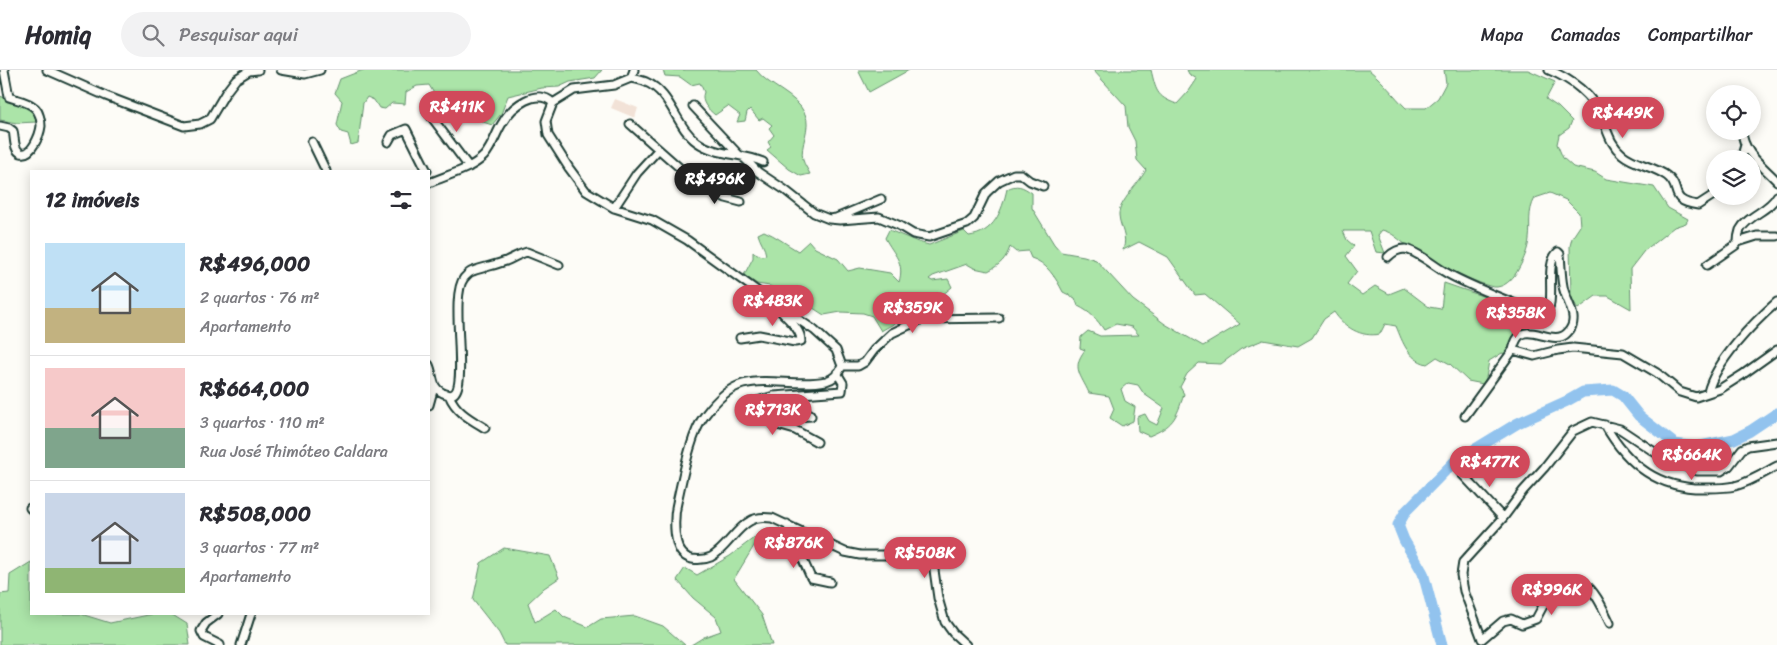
<!DOCTYPE html>
<html lang="pt">
<head>
<meta charset="utf-8">
<style>
  :root { --surface:#fff; --page:#f2f2f3; --text:#2b2b33; --muted:#7c7c81; --line:#e1e1e2; --accent:#d1495b }
  body { margin:0; font-family:Sriracha,sans-serif; background:var(--page); color:var(--text); height:100vh; display:flex; flex-direction:column; font-size:19px; white-space:nowrap }
  * { box-sizing:border-box; margin:0 }
  p { font-size:16px; color:var(--muted) }
  .icon { flex:none; width:28px; height:28px; fill:none; stroke:currentColor; stroke-width:2; stroke-linecap:round; stroke-linejoin:round }
  .map { position:relative; flex:1; overflow:hidden }
  .drawer { position:absolute; left:30px; top:100px; width:400px; height:445px; display:flex; flex-direction:column; background:var(--surface); border-radius:0px; box-shadow:0 2px 12px #0003 }
  .drawer>* { flex:none }
  .tools { position:absolute; left:1706px; top:15px; display:grid; gap:10px }
  .tools a { display:grid; place-items:center; width:55px; height:55px; border-radius:50%; background:var(--surface); box-shadow:0 2px 12px #0003; font-size:25px }
  .price { position:absolute; translate:-50% -42px; padding:0 11px; border-radius:18px; background:var(--accent); color:#fff; font-size:16px; line-height:32px; filter:drop-shadow(0 1px 2px #0008) }
  .price::after { content:''; position:absolute; left:50%; top:30px; width:15px; height:11px; margin-left:-8px; background:inherit; clip-path:polygon(0 0,100% 0,50% 100%) }
  .price.current { background:#222; color:#fff }
  ul { padding:0; list-style:none }
  li { display:flex; align-items:center; gap:15px; height:125px; padding:0 15px }
  li+li { border-top:1px solid var(--line) }
  li span { display:grid; place-items:center; flex:none; width:140px; height:100px; border-radius:0px; color:#555 }
  li>.icon { margin-inline-start:auto }
  span .icon { width:60px; height:60px; fill:#fffc; stroke-width:1 }
  li b { font-size:21px }
  h2 { display:flex; justify-content:space-between; align-items:center; height:60px; padding:0 15px; font-size:21px }
  header { display:flex; align-items:center; gap:30px; box-sizing:border-box; height:70px; padding:0 25px; background:var(--surface); border-bottom:1px solid var(--line) }
  header strong { font-size:24px }
  nav { display:flex; gap:28px; margin-inline-start:auto; font-size:18px }
  .search { width:350px; height:45px; background:var(--page); display:flex; align-items:center; gap:12px; box-sizing:border-box; padding:0 18px; border-radius:28px; color:var(--muted); font-size:19px }
  .map>svg:first-child { display:block }
</style>
</head>
<body>
<header>
<strong>Homiq</strong>
<div class="search"><svg class="icon" aria-label="search" viewBox="0 0 24 24"><circle cx="10" cy="10" r="6"/><path d="M15 15l6 6"/></svg>Pesquisar aqui</div>
<nav><a>Mapa</a><a>Camadas</a><a>Compartilhar</a></nav>
</header>
<div class="map">
<svg width="1777" height="575" viewBox="0 0 1777 575">
  <rect width="100%" height="100%" fill="#fdfcf7"/>
  <filter id="ink" filterUnits="userSpaceOnUse"><feTurbulence type="fractalNoise" baseFrequency=".02" numOctaves="2"/><feDisplacementMap in="SourceGraphic" scale="10" xChannelSelector="R" yChannelSelector="G"/><feConvolveMatrix kernelMatrix="1 2 1 2 8 2 1 2 1" color-interpolation-filters="sRGB"/></filter>
  <g filter="url(#ink)">
    <path fill="#f2e2d7" d="M615 29 638 38 635 48 611 38Z"/>
    <path fill="#abe4a8" stroke="#65906e" d="M363 0H602L595 8 570 12 559 17 542 18 508 26 501 44 492 55 483 52 473 45 457 42 456 29 438 30 429 15 417 16 406 22 405 34 392 33 385 39 379 38 374 30 367 27 363 33 358 73 351 75 348 64 341 62 337 55 342 31 335 23 340 9Z
      M663 0H756C769 17 796 24 805 44 812 58 799 75 803 90 804 94 808 100 810 104L801 106 789 99 767 80 771 77 768 72 774 65 769 58 772 55 763 48 759 50 750 39 747 42 745 51 737 52 740 45 728 36 715 45C708 39 700 32 704 22L700 13 691 15 680 7 665 6Z
      M858 0H909L869 22Z
      M1093 0H1151C1156 20 1156 27 1177 34L1189 21 1197 9 1189 4 1187 0H1369C1384 12 1393 25 1406 38H1426L1438 28 1446 13 1444 0H1528L1555 12 1546 29 1558 37 1572 51 1569 58 1559 65 1557 74 1563 88 1573 97 1595 102 1606 109 1654 117 1668 138 1688 149 1686 153 1674 157 1644 181 1630 199 1631 239 1608 226H1596L1578 239 1571 227 1570 176 1572 168 1580 156 1579 143 1566 130 1550 123 1535 128C1527 143 1531 153 1529 169 1528 179 1524 189 1519 198 1515 206 1507 216 1497 217 1484 219 1422 185 1408 176 1398 170 1394 163 1382 160L1378 165 1385 183 1376 182 1369 161H1343L1347 170 1354 176 1346 186 1357 201 1347 214 1362 225 1375 216 1389 224 1404 218 1429 237 1441 239 1444 213 1491 229 1532 245 1529 258 1517 261 1506 284 1502 283 1489 291 1486 308 1483 314 1468 311 1450 294 1437 287 1427 294C1408 289 1403 273 1396 256L1385 254 1380 264C1361 268 1344 257 1334 242L1324 249 1312 268 1298 276 1263 270 1241 279 1221 294 1199 293 1187 304 1180 317 1184 324C1176 349 1173 356 1149 366L1138 361 1137 347 1145 344 1149 351 1157 355 1164 338 1144 324 1138 315 1128 313 1121 319 1125 331 1135 337 1133 351 1122 356 1110 348 1114 339 1109 326 1089 323C1081 305 1071 298 1085 280L1080 278 1081 267 1088 261 1100 266 1139 265 1132 257 1116 254 1104 260C1097 249 1090 242 1078 236L1075 228 1063 222C1056 208 1046 192 1031 188L1028 181 1016 182 1010 177C1006 189 1000 195 988 201L974 198 967 194 933 206 929 209 932 211 948 209 952 217 920 243 897 252 881 261 872 246 863 243 841 242 824 245 799 229V222H791L782 225 770 216 757 214 744 205 753 188V182L762 186 766 185C765 177 760 172 758 164L764 161C776 166 786 174 798 181L809 171 815 178 838 189 848 201 860 198 890 203 899 212C905 192 894 185 885 168L889 160 918 172 929 175 964 161 969 166C994 163 1002 141 1007 119 1017 114 1022 116 1032 123V138L1054 174 1061 182 1084 186 1096 190 1133 230 1165 254 1203 276 1240 254 1205 224 1195 225 1168 187 1139 172 1123 180C1128 165 1120 159 1119 145 1118 133 1140 112 1146 100L1137 90 1135 71 1128 57 1126 36Z
      M0 26 35 40 36 52 17 53 0 50Z
      M763 461 734 509 762 545 772 575H691L704 567 721 561 716 547 693 528 677 510 685 498 697 505 730 486Z
      M504 478 550 486 559 508 544 518 528 533 535 552 556 539 564 547 588 557 601 549 635 546 663 556 685 575H505L499 563 473 530 481 493Z
      M31 492V544H81L110 553 153 544H171L187 554 190 575H0V524L9 523 10 505Z"/>
    <g fill="none" stroke-linecap="round" stroke-linejoin="round">
      <path stroke="#92c3ee" stroke-width="11" d="M1442 575 1423 503 1404 470 1398 455 1406 441 1454 392 1518 353 1567 331 1583 322 1613 320 1623 326 1639 346 1675 374 1696 377 1734 369 1750 361 1777 343"/>
      <g stroke="#1f3d34" stroke-width="11">
        <path id="minor" d="M47 0 106 26 184 56 200 54 210 49 226 22 236 9 249 1 258 0
          M281 0 305 4 320 0
          M634 0 631 8 614 15 574 20 553 33 546 51 548 65 569 98 586 121 614 138 652 150 687 170 771 231 814 260 836 280 842 296C839 303 834 309 826 311 799 317 769 307 743 314 728 318 714 333 705 345 691 362 683 406 678 428 674 444 670 485 692 489 699 490 704 490 711 487 726 479 735 459 750 451 756 447 765 447 772 448L845 482 860 485H916L927 488 933 493 938 528 945 552 953 563 966 575
          M1549 0C1571 9 1593 25 1602 48 1608 62 1610 74 1622 84 1635 95 1654 96 1667 106 1683 118 1667 131 1698 135L1715 124
          M631 8C636 9 642 10 646 12 672 23 675 56 697 72 717 86 742 83 763 92
          M693 36 739 85
          M427 41 469 97
          M630 54 698 114 726 128 741 132
          M0 56 9 58 13 61C15 67 13 80 21 83 32 86 40 64 41 56 41 50 39 42 35 38 28 31 17 30 9 27L4 0
          M1742 61C1743 83 1763 96 1777 111
          M312 72 326 101
          M388 72 392 65 406 59 427 101
          M742 86 758 102 785 120 814 143 829 149 836 148 881 129
          M1741 89 1745 75
          M429 113C447 105 470 100 484 86 493 76 496 62 503 52 512 36 537 17 553 33
          M1777 126C1769 141 1748 145 1740 160 1739 163 1738 168 1738 172L1757 166H1777
          M614 138 637 103 658 80
          M829 149 840 150 879 147 898 155 913 164 929 167 967 154 974 148 986 123 999 111 1014 104H1021L1030 111 1043 116
          M1388 187C1393 182 1398 179 1405 179 1417 181 1434 196 1445 202 1458 210 1529 242 1542 241 1544 241 1547 239 1549 238 1554 223 1545 193 1558 182L1560 184C1561 195 1561 206 1563 216 1565 231 1582 249 1567 263 1554 277 1527 252 1517 269 1515 272 1514 276 1513 280
          M1707 195 1736 175 1738 172
          M740 268 759 265 795 272 801 271C801 258 786 248 778 238
          M429 295C434 306 431 318 443 323 446 324 448 325 451 325 471 322 448 228 464 208 467 205 469 202 473 201 484 197 495 195 506 191 513 188 519 184 527 182L559 195
          M842 296H858L865 292 874 280 892 263 922 249 999 248
          M1708 322C1716 291 1753 253 1777 232
          M449 325C456 342 470 349 485 358
          M774 326 810 344 811 346 776 348 774 350V354L795 360 817 372
          M754 332 774 326 842 321 843 313 837 303
          M429 335 434 317
          M1465 346 1513 280 1534 286 1558 280 1573 278 1623 283 1657 303 1680 322 1696 327 1720 319 1742 305 1777 280
          M1605 355C1628 396 1660 420 1708 418 1717 418 1726 418 1735 416 1750 412 1764 403 1777 396
          M1462 404 1503 448
          M30 438 31 439
          M787 454 811 508 830 512
          M218 544 206 553 201 561 204 567 220 575
          M1482 569 1464 521 1461 505 1463 492 1503 448 1523 421 1544 398 1573 361 1592 352 1620 359 1662 387 1697 401H1721L1729 396 1742 379 1748 376 1777 372
          M1482 569 1503 551 1511 549 1522 554 1536 549 1544 534 1550 529 1578 513H1584C1597 523 1603 539 1610 553
          M241 575 251 544"/>
      </g>
      <use href="#minor" stroke="#fdfcf7" stroke-width="7"/>
    </g>
  </g>
</svg>
<div class="tools">
<a><svg class="icon" aria-label="locate" viewBox="0 0 24 24"><circle cx="12" cy="12" r="6"/><path d="M12 2v4M12 18v4M2 12h4M18 12h4"/></svg></a>
<a><svg class="icon" aria-label="layers" viewBox="0 0 24 24"><path d="M12 4l9 5-9 5-9-5zM3 14l9 5 9-5"/></svg></a>
</div>
<b class="price" style="left:457px;top:63px">R$411K</b>
<b class="price" style="left:1623px;top:69px">R$449K</b>
<b class="price current" style="left:715px;top:135px">R$496K</b>
<b class="price" style="left:773px;top:257px">R$483K</b>
<b class="price" style="left:913px;top:264px">R$359K</b>
<b class="price" style="left:1516px;top:269px">R$358K</b>
<b class="price" style="left:773px;top:366px">R$713K</b>
<b class="price" style="left:1692px;top:411px">R$664K</b>
<b class="price" style="left:1490px;top:418px">R$477K</b>
<b class="price" style="left:794px;top:499px">R$876K</b>
<b class="price" style="left:925px;top:509px">R$508K</b>
<b class="price" style="left:1552px;top:546px">R$996K</b>
<section class="drawer">
<h2>12 imóveis<svg class="icon" aria-label="filters" viewBox="0 0 24 24"><path d="M4 7h16M4 17h16"/><circle cx="9" cy="7" r="2"/><circle cx="15" cy="17" r="2"/></svg></h2>
<ul>
<li><span style="background:linear-gradient(#bfe0f5 65%,#c2b280 0)"><svg class="icon" aria-label="home" viewBox="0 0 24 24"><path d="M3 11l9-7 9 7M6 9v11h12V9"/></svg></span><div><b>R$496,000</b><p>2 quartos · 76 m²</p><p>Apartamento</p></div></li>
<li><span style="background:linear-gradient(#f6c9c9 60%,#7fa58c 0)"><svg class="icon" aria-label="home" viewBox="0 0 24 24"><path d="M3 11l9-7 9 7M6 9v11h12V9"/></svg></span><div><b>R$664,000</b><p>3 quartos · 110 m²</p><p>Rua José Thimóteo Caldara</p></div></li>
<li><span style="background:linear-gradient(#c9d6e8 75%,#8fb573 0)"><svg class="icon" aria-label="home" viewBox="0 0 24 24"><path d="M3 11l9-7 9 7M6 9v11h12V9"/></svg></span><div><b>R$508,000</b><p>3 quartos · 77 m²</p><p>Apartamento</p></div></li>
</ul>
</section>
</div>
</body>
</html>
